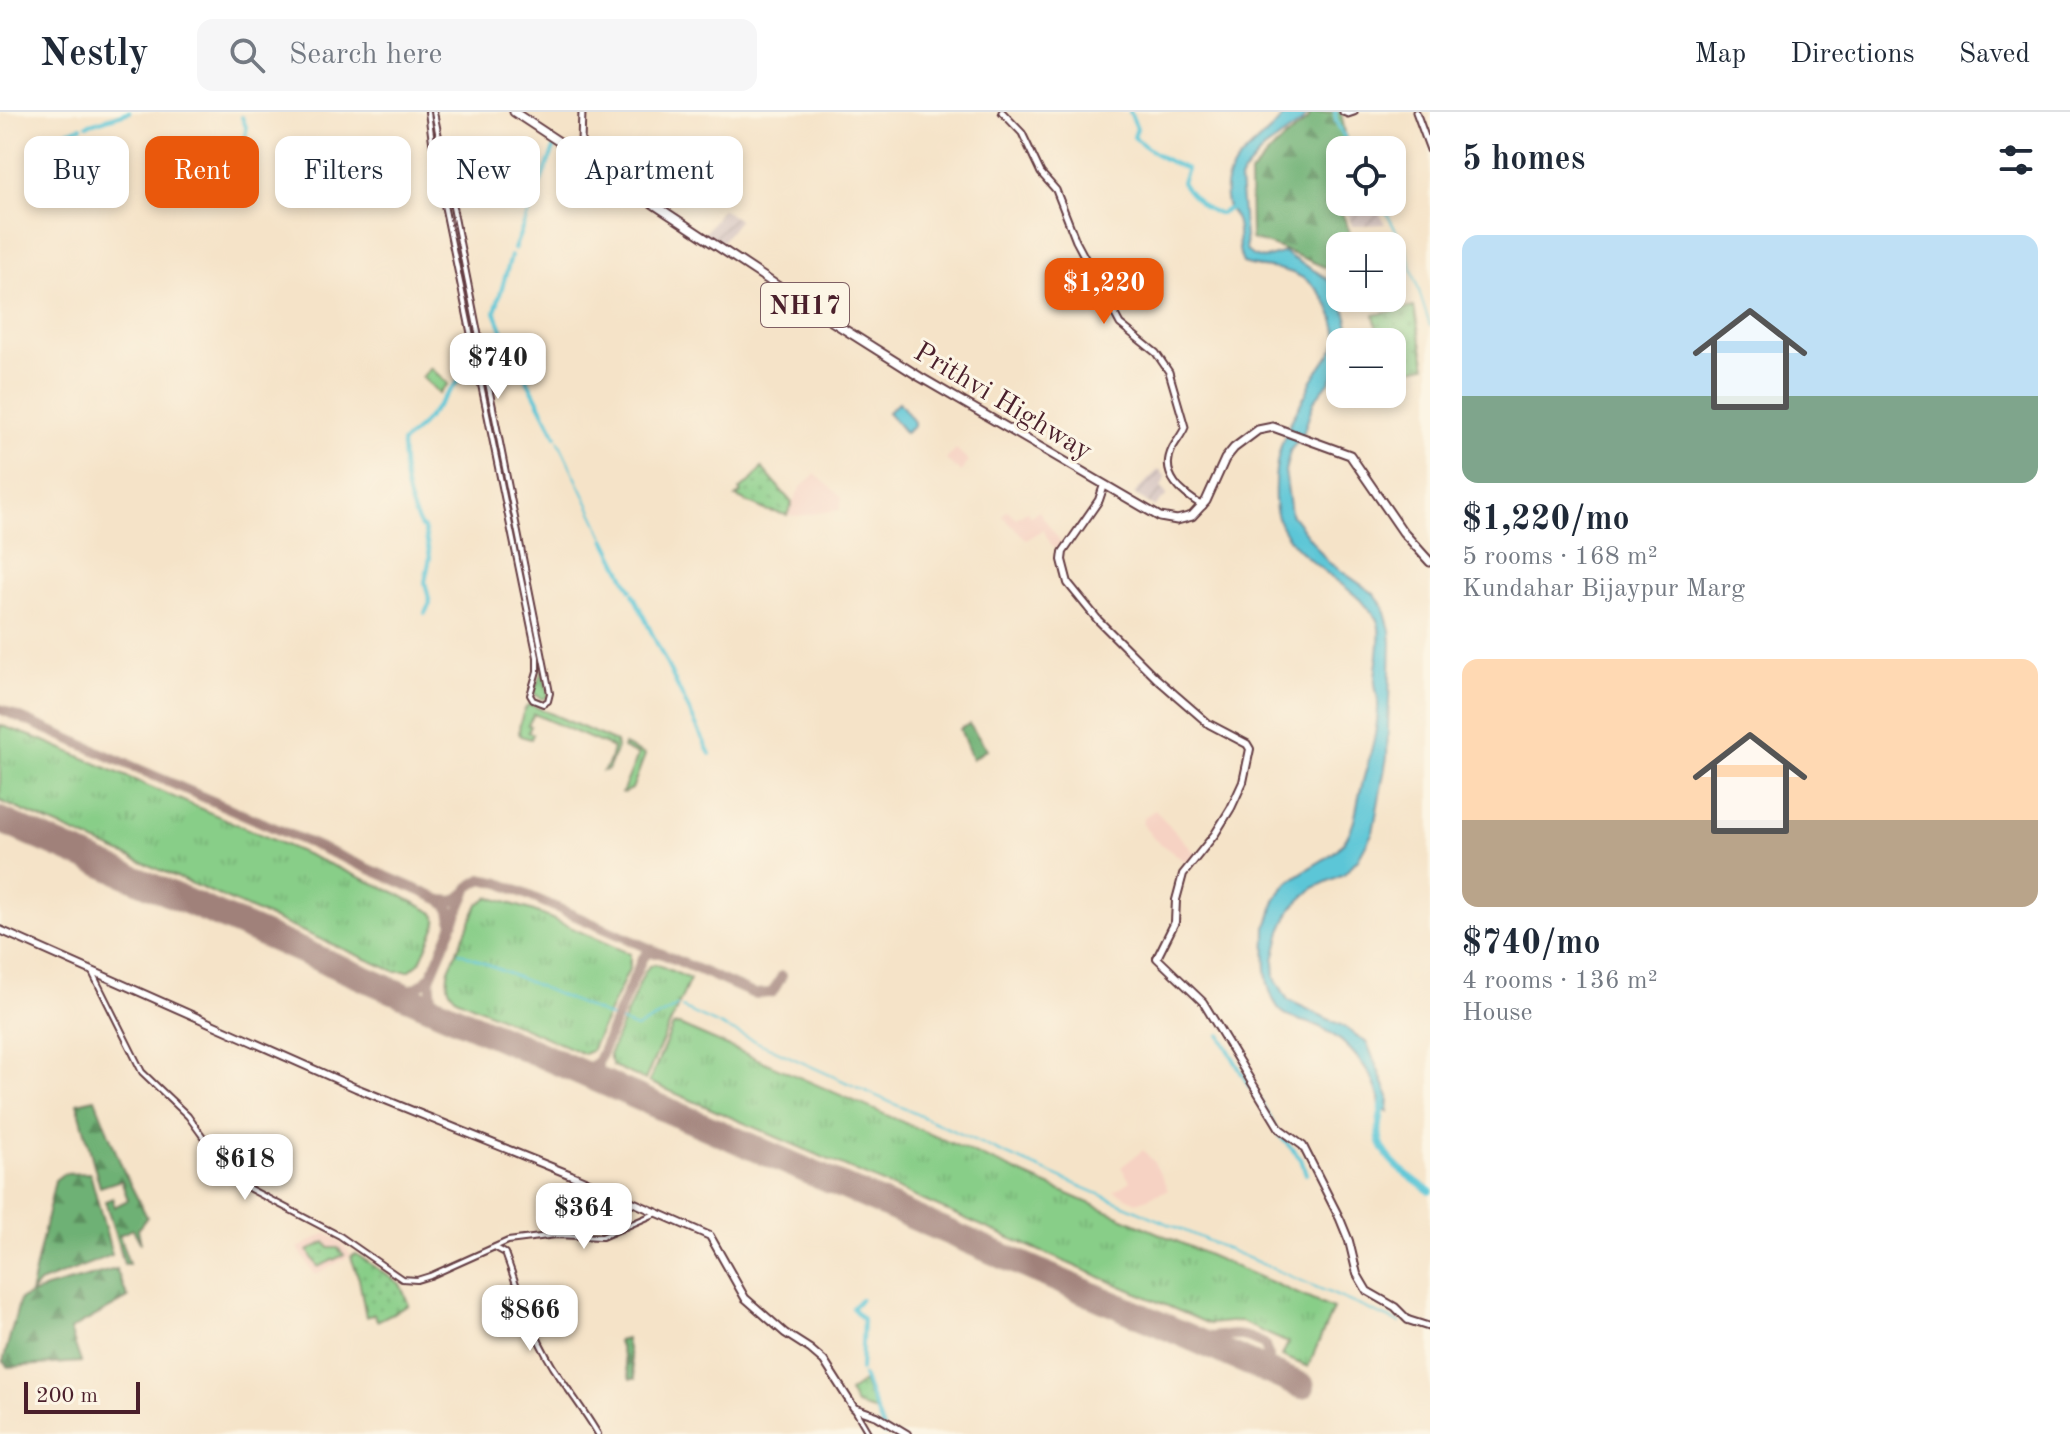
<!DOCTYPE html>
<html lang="en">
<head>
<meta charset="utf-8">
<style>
  :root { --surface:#fff; --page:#f6f6f7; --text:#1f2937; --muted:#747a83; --line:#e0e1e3; --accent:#ea580c }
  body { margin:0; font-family:"Old Standard TT",serif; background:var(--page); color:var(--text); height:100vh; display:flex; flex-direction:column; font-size:30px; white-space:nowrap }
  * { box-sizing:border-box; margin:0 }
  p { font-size:26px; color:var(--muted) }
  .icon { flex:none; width:44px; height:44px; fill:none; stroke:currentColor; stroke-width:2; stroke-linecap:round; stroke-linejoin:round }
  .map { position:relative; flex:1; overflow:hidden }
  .drawer { display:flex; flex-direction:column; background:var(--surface); width:640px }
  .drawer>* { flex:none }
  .guide { position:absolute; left:24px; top:24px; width:760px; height:72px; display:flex; gap:16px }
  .controls { position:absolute; left:1326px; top:24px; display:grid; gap:16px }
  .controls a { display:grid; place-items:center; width:80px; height:80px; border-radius:16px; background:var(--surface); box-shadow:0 4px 12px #0003; font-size:40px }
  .scale { position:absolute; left:24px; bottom:20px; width:116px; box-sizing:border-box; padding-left:8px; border:4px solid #4a1f2b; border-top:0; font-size:22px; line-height:28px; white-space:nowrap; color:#4a1f2b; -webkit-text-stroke:6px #fcf5e5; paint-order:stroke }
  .price { position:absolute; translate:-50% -68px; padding:0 18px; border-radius:16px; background:#fff; color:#222; font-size:26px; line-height:52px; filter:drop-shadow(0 2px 4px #0008) }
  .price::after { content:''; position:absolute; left:50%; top:48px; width:24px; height:18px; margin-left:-12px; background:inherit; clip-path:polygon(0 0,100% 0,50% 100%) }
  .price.active { background:var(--accent); color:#fff }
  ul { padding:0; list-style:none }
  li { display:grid; align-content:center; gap:16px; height:424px; padding:0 32px }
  li span { display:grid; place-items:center; height:248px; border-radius:16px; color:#555 }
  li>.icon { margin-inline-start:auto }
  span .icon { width:144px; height:144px; fill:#fffc; stroke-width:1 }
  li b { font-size:34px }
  h2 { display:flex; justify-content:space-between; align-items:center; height:96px; padding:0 32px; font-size:34px }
  .pill { padding:0 28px; border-radius:16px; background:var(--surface); box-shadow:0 4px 12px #0003; font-size:28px; line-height:72px }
  .pill.active { background:var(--accent); color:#fff }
  header { display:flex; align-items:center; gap:48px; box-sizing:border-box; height:112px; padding:0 40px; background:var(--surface); border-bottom:2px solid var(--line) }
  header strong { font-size:38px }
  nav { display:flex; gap:44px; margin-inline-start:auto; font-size:28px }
  .search { width:560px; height:72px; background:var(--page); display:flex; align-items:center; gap:20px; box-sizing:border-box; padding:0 28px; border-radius:16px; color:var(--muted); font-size:30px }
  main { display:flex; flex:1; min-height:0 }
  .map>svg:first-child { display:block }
</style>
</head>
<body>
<header>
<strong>Nestly</strong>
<div class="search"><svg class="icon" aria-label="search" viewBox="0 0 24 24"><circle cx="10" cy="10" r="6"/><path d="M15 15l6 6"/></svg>Search here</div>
<nav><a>Map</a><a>Directions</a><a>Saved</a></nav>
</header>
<main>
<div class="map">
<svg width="1430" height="1322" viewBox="0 0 1430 1322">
  <defs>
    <pattern id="industrial-furrows" width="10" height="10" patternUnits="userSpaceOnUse" patternTransform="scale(2)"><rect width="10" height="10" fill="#d1bfbd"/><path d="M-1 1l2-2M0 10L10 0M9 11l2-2" fill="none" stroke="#b5a4a3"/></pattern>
    <pattern id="grass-tufts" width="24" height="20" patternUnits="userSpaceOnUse" patternTransform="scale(2)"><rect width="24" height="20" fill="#88ce88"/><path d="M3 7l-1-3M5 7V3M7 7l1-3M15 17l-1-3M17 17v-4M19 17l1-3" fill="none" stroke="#77b076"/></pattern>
    <pattern id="forest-firs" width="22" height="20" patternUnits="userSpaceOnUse" patternTransform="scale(2)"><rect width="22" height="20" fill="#6eb174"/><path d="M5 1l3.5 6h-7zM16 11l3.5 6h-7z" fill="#5c8f5f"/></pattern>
    <pattern id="park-dots" width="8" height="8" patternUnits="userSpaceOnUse" patternTransform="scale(2)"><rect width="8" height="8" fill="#88ce88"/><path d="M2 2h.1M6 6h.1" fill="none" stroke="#77b076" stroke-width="1.8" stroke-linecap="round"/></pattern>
  </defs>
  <rect width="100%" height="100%" fill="#fcf5e5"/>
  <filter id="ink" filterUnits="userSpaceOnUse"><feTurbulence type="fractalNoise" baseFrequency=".0125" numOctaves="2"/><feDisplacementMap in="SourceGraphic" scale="16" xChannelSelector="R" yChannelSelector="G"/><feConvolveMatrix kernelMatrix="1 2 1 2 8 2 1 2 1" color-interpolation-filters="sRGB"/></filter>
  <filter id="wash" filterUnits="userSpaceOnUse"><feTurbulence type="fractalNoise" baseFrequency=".006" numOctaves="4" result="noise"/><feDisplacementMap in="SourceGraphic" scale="32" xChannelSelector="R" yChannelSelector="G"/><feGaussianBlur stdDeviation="1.8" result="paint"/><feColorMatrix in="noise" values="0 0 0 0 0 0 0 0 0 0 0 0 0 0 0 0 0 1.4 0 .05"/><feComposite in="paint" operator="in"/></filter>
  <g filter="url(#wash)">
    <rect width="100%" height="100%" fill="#f5e3c8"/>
    <path fill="#f6d2c3" d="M956 337 969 349 961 360 946 348Z
      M815 362 842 385 840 398 798 404 787 403 800 376Z
      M1007 398 1016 406 1027 399 1030 404 1039 399 1062 432 1057 438 1050 431 1043 417 1027 428 1002 404Z
      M1155 698 1196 742 1187 751 1154 727 1142 711 1144 705Z
      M1143 1038 1154 1050 1168 1078 1137 1090 1114 1079 1130 1069 1121 1055Z
      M327 1121 342 1132 351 1143 315 1163 298 1136Z"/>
    <path fill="url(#industrial-furrows)" d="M1340 55V90H1375L1385 112 1352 114 1346 95H1340L1332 59Z
      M722 97 739 108 720 132 704 122Z
      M1159 357 1166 365 1161 375 1167 383 1155 395 1134 382Z"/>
    <path fill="url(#grass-tufts)" stroke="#69765a" stroke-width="2" d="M543 557 548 582 546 586 542 587 533 581Z
      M529 592 616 630 617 636 608 658 603 659C611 650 610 647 613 636L534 602 528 613 531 614 528 620 533 622 531 627 520 624C517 617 523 597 529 592Z
      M0 613 42 628 396 781 434 801 437 811 420 850 409 859H394L0 689Z
      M624 633 645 643 632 677 624 681H622L638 643 623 636Z
      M489 785 534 799 630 842V855L591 939 584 942 458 887C447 879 446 870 449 857L478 792Z
      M656 852 690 867 645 968 613 954 609 943 644 861 649 854Z
      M679 913 1333 1197 1308 1255 1282 1244 1288 1231 1239 1209 1209 1212 649 970 673 914Z"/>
    <path fill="url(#forest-firs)" stroke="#5c6850" stroke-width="2" d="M1311 0H1341L1348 38H1340V49C1317 64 1327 74 1338 93 1344 105 1349 117 1353 130L1352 134H1340V152L1332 158 1274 134 1251 127 1250 62 1276 34 1308 8Z
      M969 612 987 637 972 647 960 617Z
      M95 987 124 1060 147 1105 138 1117 141 1132 133 1117 119 1123 129 1152H124L105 1089 113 1086 114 1095 128 1088 121 1068 100 1075 77 991Z
      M90 1061 112 1143 39 1171 30 1182 55 1068 63 1062Z
      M116 1157 128 1186 70 1218 81 1250 8 1255 3 1250 20 1187 46 1176Z
      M626 1227V1228L635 1267H630L618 1229Z"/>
    <path fill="url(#park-dots)" stroke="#69765a" stroke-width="2" d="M1414 195 1426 254 1392 261V230H1380L1374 203Z
      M762 356 792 391 787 403 765 398 736 385 741 381 739 378 750 370Z
      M325 1130 329 1136H338L344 1143 318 1155 308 1139Z
      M356 1142 400 1172 409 1193 377 1209 374 1202 366 1205 359 1167 351 1145Z
      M863 1270 876 1299 856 1293 849 1280Z"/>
    <path fill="#88ce88" stroke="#69765a" stroke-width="2" d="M431 256 448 272 439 281 422 265Z"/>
    <path fill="#5cc6d7" stroke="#537281" stroke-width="2" d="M1285 0H1309L1301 11 1264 37 1243 61 1240 68 1246 137 1251 143 1263 147 1284 140C1312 162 1327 155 1343 193 1348 206 1351 217 1347 230H1340V249L1330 269 1314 289 1303 322 1290 339 1285 359 1291 402 1328 450 1373 481 1383 494 1390 518 1391 531 1387 645 1373 720 1358 747 1344 762 1313 776 1291 797 1281 819 1274 848 1275 866 1288 888 1343 914 1367 931 1389 985 1388 1000 1380 996C1380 965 1347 928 1320 915 1306 909 1286 908 1277 894 1262 871 1266 841 1266 815 1275 801 1269 790 1286 773 1304 754 1333 749 1347 725 1355 712 1356 699 1359 685 1366 653 1379 623 1378 590 1378 582 1374 574 1375 566 1376 551 1384 518 1376 506 1349 465 1278 445 1275 390 1273 346 1282 324 1303 287 1308 280 1309 272 1314 265 1322 253 1331 242 1338 229 1336 197 1319 168 1286 159 1272 155 1257 156 1243 151 1235 135 1241 122 1236 108 1234 102 1228 98 1227 92 1216 47 1270 30 1285 0Z
      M899 290 914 310V314L905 321 888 300Z"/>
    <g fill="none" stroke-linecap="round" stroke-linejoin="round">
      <path stroke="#5cc6d7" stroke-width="2" d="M1344 24 1352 38
        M1381 90 1406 138 1430 214
        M558 328 605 427
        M459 840 636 916 678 894
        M682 896 998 1039 1400 1211"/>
      <path stroke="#5cc6d7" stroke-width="4" d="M1130 0 1137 16 1134 25C1149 39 1167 50 1187 57L1182 70C1189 82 1205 98 1219 102L1232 95
        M1335 0 1336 9 1344 24
        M242 5 246 15 244 52
        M87 13 129 0
        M50 26 81 15
        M514 137 555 34
        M511 144 495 200 505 225 556 324
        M605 427 631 478
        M633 482 710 642
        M425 501 430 491 425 470 430 445 424 416 421 415C405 388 403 361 402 331L420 315 464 262
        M1220 923 1249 974 1253 976
        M1259 987 1279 1023 1301 1047 1306 1062
        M861 1187 852 1196 863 1207 861 1258
        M863 1264 885 1322"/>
      <path stroke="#5cc6d7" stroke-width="7" d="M1383 991C1382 1001 1378 1013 1379 1023 1381 1047 1412 1067 1430 1079"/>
      <path stroke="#a0817a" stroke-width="10" d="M0 597 441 788
        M452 809 450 798 441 788 455 789 465 781
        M389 877C406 881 419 878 430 864
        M447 902 432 887 430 866 469 775 482 767 500 771 754 882 772 881 782 864
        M572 957 586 958 598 949
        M608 972 598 961V949L642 847 648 841H658
        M1183 1222C1215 1232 1229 1213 1264 1232L1269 1245 1265 1255 1251 1260 1230 1242"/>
      <path stroke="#a0817a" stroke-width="26" d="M0 708 1302 1274"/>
    </g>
  </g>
  <g filter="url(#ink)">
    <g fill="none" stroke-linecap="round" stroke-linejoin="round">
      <g stroke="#643c43" stroke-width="8">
        <path id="tertiary" d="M428 0 434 44 537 545V559L530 583 533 588 543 592 548 589 550 581 434 0
          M92 860 142 960 188 1004 227 1058 250 1077 340 1124 402 1167 417 1168 430 1164 508 1129 556 1123 602 1125 657 1101
          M496 1136 505 1141C519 1180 531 1219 553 1255 568 1278 584 1298 598 1322
          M855 1298 869 1322"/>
      </g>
      <g stroke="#643c43" stroke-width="9">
        <path id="secondary" d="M1002 0 1022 21 1041 61 1056 78 1076 129 1120 212 1156 241 1169 260 1185 315C1182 323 1176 329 1172 337 1159 364 1183 382 1203 394
          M1343 0 1348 2 1354 0
          M1416 0 1430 38
          M576 41 581 30 582 0"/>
      </g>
      <g stroke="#643c43" stroke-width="10">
        <path id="primary" d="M1104 373 1099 388 1063 440 1062 448 1068 471 1098 508 1156 566 1209 612 1247 632 1250 637 1243 670 1231 696 1215 722 1183 762 1176 788 1175 810 1157 846 1203 890 1280 1017 1303 1034 1340 1107 1349 1129 1357 1162 1367 1179 1395 1195 1408 1208 1430 1215
          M0 818 356 976 571 1063 710 1124 745 1186 785 1221 810 1237 824 1249 854 1296 877 1304 907 1322"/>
      </g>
      <g stroke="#643c43" stroke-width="11">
        <path id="trunk" d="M514 0 820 202 920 265 1160 405 1177 408 1192 404 1206 389 1225 347 1234 336 1258 318 1273 315 1350 343 1403 420 1430 450"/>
      </g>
      <use href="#tertiary" stroke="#fff" stroke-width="4"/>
      <use href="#secondary" stroke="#fff" stroke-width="5"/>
      <use href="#primary" stroke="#fff" stroke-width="6"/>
      <use href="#trunk" stroke="#fff" stroke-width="7"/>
    </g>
  </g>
  <g text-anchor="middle" stroke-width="6" stroke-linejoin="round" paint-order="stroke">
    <rect fill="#fcf5e5" stroke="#7f5f63" stroke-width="2" x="761" y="171" width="88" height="44" rx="6"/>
    <g font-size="26" font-weight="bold" fill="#4a1f2b">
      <text x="805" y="202">NH17</text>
    </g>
    <g font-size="28" fill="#4a1f2b" stroke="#fcf5e5">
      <text transform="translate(1004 288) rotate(31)" y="10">Prithvi Highway</text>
    </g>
  </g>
</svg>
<div class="controls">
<a><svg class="icon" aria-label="locate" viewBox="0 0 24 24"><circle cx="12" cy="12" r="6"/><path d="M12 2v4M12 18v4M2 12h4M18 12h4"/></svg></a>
<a>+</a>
<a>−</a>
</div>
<div class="scale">200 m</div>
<b class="price active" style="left:1104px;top:214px">$1,220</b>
<b class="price" style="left:498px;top:289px">$740</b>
<b class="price" style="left:245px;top:1090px">$618</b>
<b class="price" style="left:584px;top:1139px">$364</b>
<b class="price" style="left:530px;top:1241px">$866</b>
<div class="guide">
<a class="pill">Buy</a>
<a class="pill active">Rent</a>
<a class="pill">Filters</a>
<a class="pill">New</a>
<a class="pill">Apartment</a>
</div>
</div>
<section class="drawer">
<h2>5 homes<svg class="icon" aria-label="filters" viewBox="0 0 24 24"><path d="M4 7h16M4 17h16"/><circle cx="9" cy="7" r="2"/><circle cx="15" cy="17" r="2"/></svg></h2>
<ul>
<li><span style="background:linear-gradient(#bfe0f5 65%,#7fa58c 0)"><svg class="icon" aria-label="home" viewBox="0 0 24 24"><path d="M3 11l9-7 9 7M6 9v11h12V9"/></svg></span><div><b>$1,220/mo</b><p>5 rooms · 168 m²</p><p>Kundahar Bijaypur Marg</p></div></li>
<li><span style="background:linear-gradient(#ffd9b3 65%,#b9a48a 0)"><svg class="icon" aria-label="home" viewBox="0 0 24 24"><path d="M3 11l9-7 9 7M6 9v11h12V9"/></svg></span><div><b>$740/mo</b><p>4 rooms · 136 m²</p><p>House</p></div></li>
</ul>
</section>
</main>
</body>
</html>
